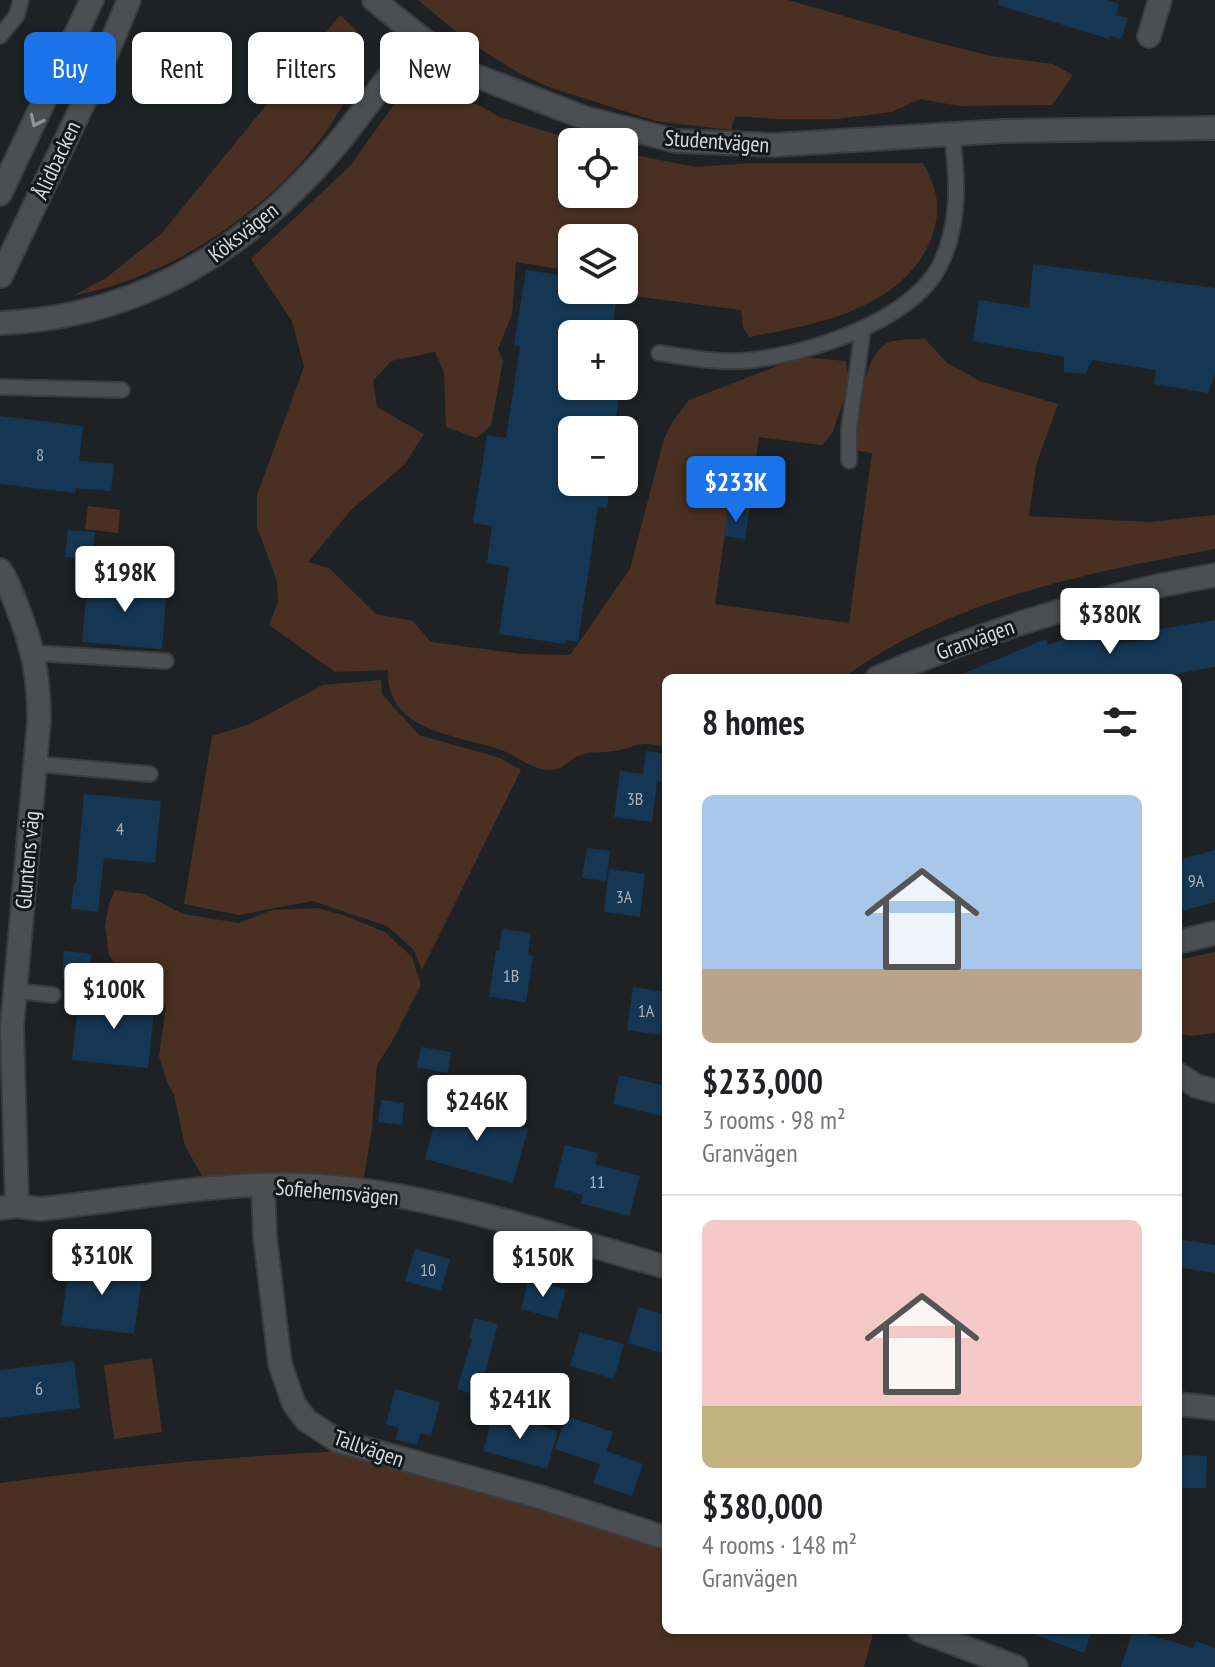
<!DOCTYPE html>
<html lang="en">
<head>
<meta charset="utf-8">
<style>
  :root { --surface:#fff; --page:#f6f6f6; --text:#202124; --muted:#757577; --line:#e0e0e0; --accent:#1a73e8 }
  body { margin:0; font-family:"PT Sans Narrow",sans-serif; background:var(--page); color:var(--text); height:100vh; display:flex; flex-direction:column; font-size:30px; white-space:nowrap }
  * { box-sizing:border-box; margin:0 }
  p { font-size:26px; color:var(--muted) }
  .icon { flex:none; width:44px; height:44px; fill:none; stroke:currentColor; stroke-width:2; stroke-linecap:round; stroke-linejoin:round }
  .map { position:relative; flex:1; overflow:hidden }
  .panel { position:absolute; left:662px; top:674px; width:520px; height:960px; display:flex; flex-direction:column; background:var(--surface); border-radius:12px; box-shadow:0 2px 6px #0004 }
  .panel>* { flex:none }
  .guide { position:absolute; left:24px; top:32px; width:518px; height:72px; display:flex; gap:16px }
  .tools { position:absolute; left:558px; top:128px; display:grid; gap:16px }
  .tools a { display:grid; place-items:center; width:80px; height:80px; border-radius:12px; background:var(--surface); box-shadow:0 2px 6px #0004; font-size:40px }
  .price { position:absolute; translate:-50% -68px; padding:0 18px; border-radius:8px; background:#fff; color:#222; font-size:26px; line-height:52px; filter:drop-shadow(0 2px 4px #0008) }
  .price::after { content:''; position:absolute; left:50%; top:48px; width:24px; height:18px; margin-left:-12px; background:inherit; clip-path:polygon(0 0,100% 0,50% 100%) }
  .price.selected { background:var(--accent); color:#fff }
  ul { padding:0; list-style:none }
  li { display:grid; align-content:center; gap:16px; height:424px; padding:0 40px }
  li+li { border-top:2px solid var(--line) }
  li span { display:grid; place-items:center; height:248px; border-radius:12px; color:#555 }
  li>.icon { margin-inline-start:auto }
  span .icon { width:144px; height:144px; fill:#fffc; stroke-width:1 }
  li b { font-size:34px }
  h2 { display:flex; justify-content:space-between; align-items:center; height:96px; padding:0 40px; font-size:34px }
  .tag { padding:0 28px; border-radius:12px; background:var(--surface); box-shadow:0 2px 6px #0004; font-size:28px; line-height:72px }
  .tag.selected { background:var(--accent); color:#fff }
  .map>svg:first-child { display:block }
</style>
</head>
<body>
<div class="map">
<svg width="1215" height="1667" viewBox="0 0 1215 1667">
  <rect width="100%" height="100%" fill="#1f2224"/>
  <path fill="#493022" d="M418 0H788L938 43 991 56 1053 64 1073 75 1052 105 959 106 920 99 892 112 837 119H775L735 116 731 130 655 121 549 87 519 73 470 43Z
    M340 15C348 23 361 32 363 43 366 62 356 79 348 95 315 160 255 214 193 250 156 272 115 287 73 296L106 278 161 234Z
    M415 93H439L478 105 500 117 580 142H572V194H624V153L696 167 750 163H923C938 191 942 208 931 239 903 309 815 325 749 337L743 327 741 310 618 294V290H624V283L634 281 624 278V238H572V271L516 262 512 314 498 349 503 361 491 426 476 438 446 427 444 372 435 352 391 361 373 381 377 407 424 434 404 465 351 510 308 562 329 568 376 614 413 621 431 642 521 654 570 655 630 569 664 439 673 421 689 400 801 357 846 361 849 383 833 432 822 445 759 437 749 513 728 511 715 604 849 623 872 453 849 449 854 442C859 416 862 357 887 343 896 339 914 340 924 338L947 363 980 381 1058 404 1036 465 1029 516 1149 522 1215 515V549C1086 573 951 599 843 678H666V748C634 739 641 747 613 751 600 754 592 750 578 756 571 759 564 768 557 769 535 774 519 756 501 750 456 734 386 733 388 670L335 672 269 625 278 602 277 581 257 527V495L304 367 292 321 251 259 351 165 397 100Z
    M88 506 120 510 118 533 85 529Z
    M381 680 382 694 419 735 500 758 521 770 422 970 413 949 387 926 312 901 239 915 184 904 212 736 250 724 323 685Z
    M115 890 144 894 183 914 239 923 272 910 317 908 343 915 385 932 412 957 421 985 392 1042 377 1065 372 1128 362 1190 209 1188 185 1146 174 1095 167 1082 159 1056 166 1006 161 997 130 985 109 955 105 926 109 903Z
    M1215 952V1033L1190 1036 1178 1033V960Z
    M152 1358 162 1432 114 1439 104 1365Z
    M367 1450 666 1538V1630H874L864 1667H0V1483C122 1466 244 1455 367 1450Z"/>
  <path fill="#153754" d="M999 0H1106L1119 4 1116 15 1128 18 1121 39 1110 36 1109 39 998 5Z
    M1033 264 1215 288V374L1208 393 1154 384 1156 370 1092 360 1085 374 1064 372V357L973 341 979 300 1029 308Z
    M526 270 572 277V290H618L611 334H572V386H621L614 430H572V482H602L601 486 610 487 607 508 598 507 578 642 566 640 565 644 499 634 509 567 487 563 492 526 473 523 487 435 506 438 520 346 514 345Z
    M0 416 83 426 79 461 114 464 111 491 76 488 75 493 0 484Z
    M728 510 749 513 745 539 724 536Z
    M68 530 95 532 92 559 65 557Z
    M88 578 167 585 162 649 82 642Z
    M1215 620V667L1151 678H953L1046 639 1048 645 1096 626 1104 645 1142 640 1141 632Z
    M646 751 666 754V782L657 781 652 822 614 817 620 771 643 774Z
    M84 794 161 801 155 863 104 858 98 912 71 909 74 883H76Z
    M587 848 610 851 606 881 582 878Z
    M1215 850V902L1178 912V860Z
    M609 869 645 874 640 917 604 912Z
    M502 929 531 933 528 955 533 956 526 1002 489 997 496 950 499 951Z
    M64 951 91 954 89 981 62 978Z
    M633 987 666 992 660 1035 627 1030Z
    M79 994 155 1002 148 1068 72 1060Z
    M421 1047 451 1052 448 1073 417 1067Z
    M619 1075 666 1086V1117L613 1104Z
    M381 1100 404 1103 402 1125 378 1122Z
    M439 1107 511 1116 508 1124 528 1129 513 1183 425 1159Z
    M565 1145 598 1153 595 1164 640 1176 629 1216 580 1203 583 1195 554 1187Z
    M1178 1239 1215 1245V1273L1178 1267Z
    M415 1249 450 1259 441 1291 405 1281Z
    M70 1260 143 1270 134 1334 61 1325Z
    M529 1278 566 1289 557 1319 521 1309Z
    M638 1307 666 1315V1354L628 1343Z
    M474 1318 498 1324 479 1396 457 1389 472 1339 469 1338Z
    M580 1332 624 1344 614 1379 570 1366Z
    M74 1361 80 1408 0 1418V1370Z
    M395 1389 440 1402 431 1436 420 1433 417 1445 395 1439 399 1428 386 1424Z
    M494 1412 558 1431 547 1469 483 1451Z
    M566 1416 613 1432 606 1451 643 1464 632 1496 593 1483 600 1464 555 1449Z
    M1178 1455 1207 1456 1206 1488H1178Z
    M1028 1630H1092L1084 1653 1028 1632Z
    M1133 1630 1193 1648 1196 1641 1215 1648V1667H1121Z"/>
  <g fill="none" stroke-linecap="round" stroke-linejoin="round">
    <g stroke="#3a3c3f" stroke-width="18">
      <path id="service" d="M0 36 17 15 21 0
        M659 353C685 357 712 362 739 361 798 358 910 323 939 267 960 226 958 180 952 135
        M0 387 122 390
        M849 461V428L863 329
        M33 653 166 661
        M35 764 150 774
        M15 991 53 995"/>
    </g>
    <g stroke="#3a3c3f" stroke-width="26">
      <path id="minor" d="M1149 36 1160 0
        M0 323C142 317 254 246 342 138 368 105 393 70 419 37
        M0 570C8 580 11 593 16 604 33 646 39 676 39 721L12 1027 17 1206
        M877 678C986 630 1098 595 1215 575
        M1178 942 1215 933
        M1178 1074 1196 1086 1215 1091
        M263 1185 265 1237 280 1364 294 1404 306 1420 338 1441 540 1497 666 1538
        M0 1208 17 1206 40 1209C128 1200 217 1181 306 1185 423 1190 552 1235 666 1267
        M1178 1404 1215 1408
        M919 1630 1016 1667"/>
    </g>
    <g stroke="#3a3c3f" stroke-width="26">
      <path id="tertiary" d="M374 0 461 70 585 118 676 141 774 145 1003 131 1215 128"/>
    </g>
    <g stroke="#3a3c3f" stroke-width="26">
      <path id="secondary" d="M0 194 92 0
        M1 276 104 60 129 0"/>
    </g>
    <use href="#service" stroke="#4b4f52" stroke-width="14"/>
    <use href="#minor" stroke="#4b4f52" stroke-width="22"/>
    <use href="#tertiary" stroke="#4b4f52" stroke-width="22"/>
    <use href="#secondary" stroke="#4b4f52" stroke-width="22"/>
  </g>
  <defs><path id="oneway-chevron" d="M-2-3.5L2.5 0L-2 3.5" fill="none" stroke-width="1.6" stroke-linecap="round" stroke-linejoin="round" transform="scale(2)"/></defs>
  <use stroke="#909496" href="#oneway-chevron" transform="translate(36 121) rotate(116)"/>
  <g text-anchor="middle" stroke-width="6" stroke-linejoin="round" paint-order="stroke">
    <g font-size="18" fill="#a6b0b8">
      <text x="40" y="461">8</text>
      <text x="635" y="805">3B</text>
      <text x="120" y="835">4</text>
      <text x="1196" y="887">9A</text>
      <text x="624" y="903">3A</text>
      <text x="511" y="982">1B</text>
      <text x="646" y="1017">1A</text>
      <text x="597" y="1188">11</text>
      <text x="428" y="1276">10</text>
      <text x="39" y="1395">6</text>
    </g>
    <g font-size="22" fill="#d6d8da" stroke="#15181b">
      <text transform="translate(717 141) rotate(4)" y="8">Studentvägen</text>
      <text transform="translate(56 160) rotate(-65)" y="8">Ålidbacken</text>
      <text transform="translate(243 232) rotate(-38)" y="8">Köksvägen</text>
      <text transform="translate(975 639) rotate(-20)" y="8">Granvägen</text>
      <text transform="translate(27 860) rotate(-85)" y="8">Gluntens väg</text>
      <text transform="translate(337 1192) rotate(5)" y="8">Sofiehemsvägen</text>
      <text transform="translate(369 1448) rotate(19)" y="8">Tallvägen</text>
    </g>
  </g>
</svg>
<div class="tools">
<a><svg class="icon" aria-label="locate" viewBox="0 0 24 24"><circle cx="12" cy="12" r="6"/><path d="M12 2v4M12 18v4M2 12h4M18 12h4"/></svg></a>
<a><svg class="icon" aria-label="layers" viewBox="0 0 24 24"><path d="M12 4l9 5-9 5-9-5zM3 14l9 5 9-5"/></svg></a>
<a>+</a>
<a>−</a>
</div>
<b class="price selected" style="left:736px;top:524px">$233K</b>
<b class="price" style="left:125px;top:614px">$198K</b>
<b class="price" style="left:1110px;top:656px">$380K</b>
<b class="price" style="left:114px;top:1031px">$100K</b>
<b class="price" style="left:477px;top:1143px">$246K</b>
<b class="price" style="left:102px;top:1297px">$310K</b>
<b class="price" style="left:543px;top:1299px">$150K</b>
<b class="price" style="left:520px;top:1441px">$241K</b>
<div class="guide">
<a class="tag selected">Buy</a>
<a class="tag">Rent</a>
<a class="tag">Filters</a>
<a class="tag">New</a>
</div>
<section class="panel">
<h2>8 homes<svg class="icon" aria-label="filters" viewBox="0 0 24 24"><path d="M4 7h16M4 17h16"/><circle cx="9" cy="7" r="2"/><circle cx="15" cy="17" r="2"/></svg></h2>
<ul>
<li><span style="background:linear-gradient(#a9c7e8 70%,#b9a48a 0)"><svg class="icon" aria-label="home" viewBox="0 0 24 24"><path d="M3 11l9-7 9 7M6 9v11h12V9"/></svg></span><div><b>$233,000</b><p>3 rooms · 98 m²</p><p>Granvägen</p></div></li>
<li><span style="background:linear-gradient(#f6c9c9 75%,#c2b280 0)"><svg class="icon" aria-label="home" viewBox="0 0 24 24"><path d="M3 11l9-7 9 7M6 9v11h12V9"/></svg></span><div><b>$380,000</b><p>4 rooms · 148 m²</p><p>Granvägen</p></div></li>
</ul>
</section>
</div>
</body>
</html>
